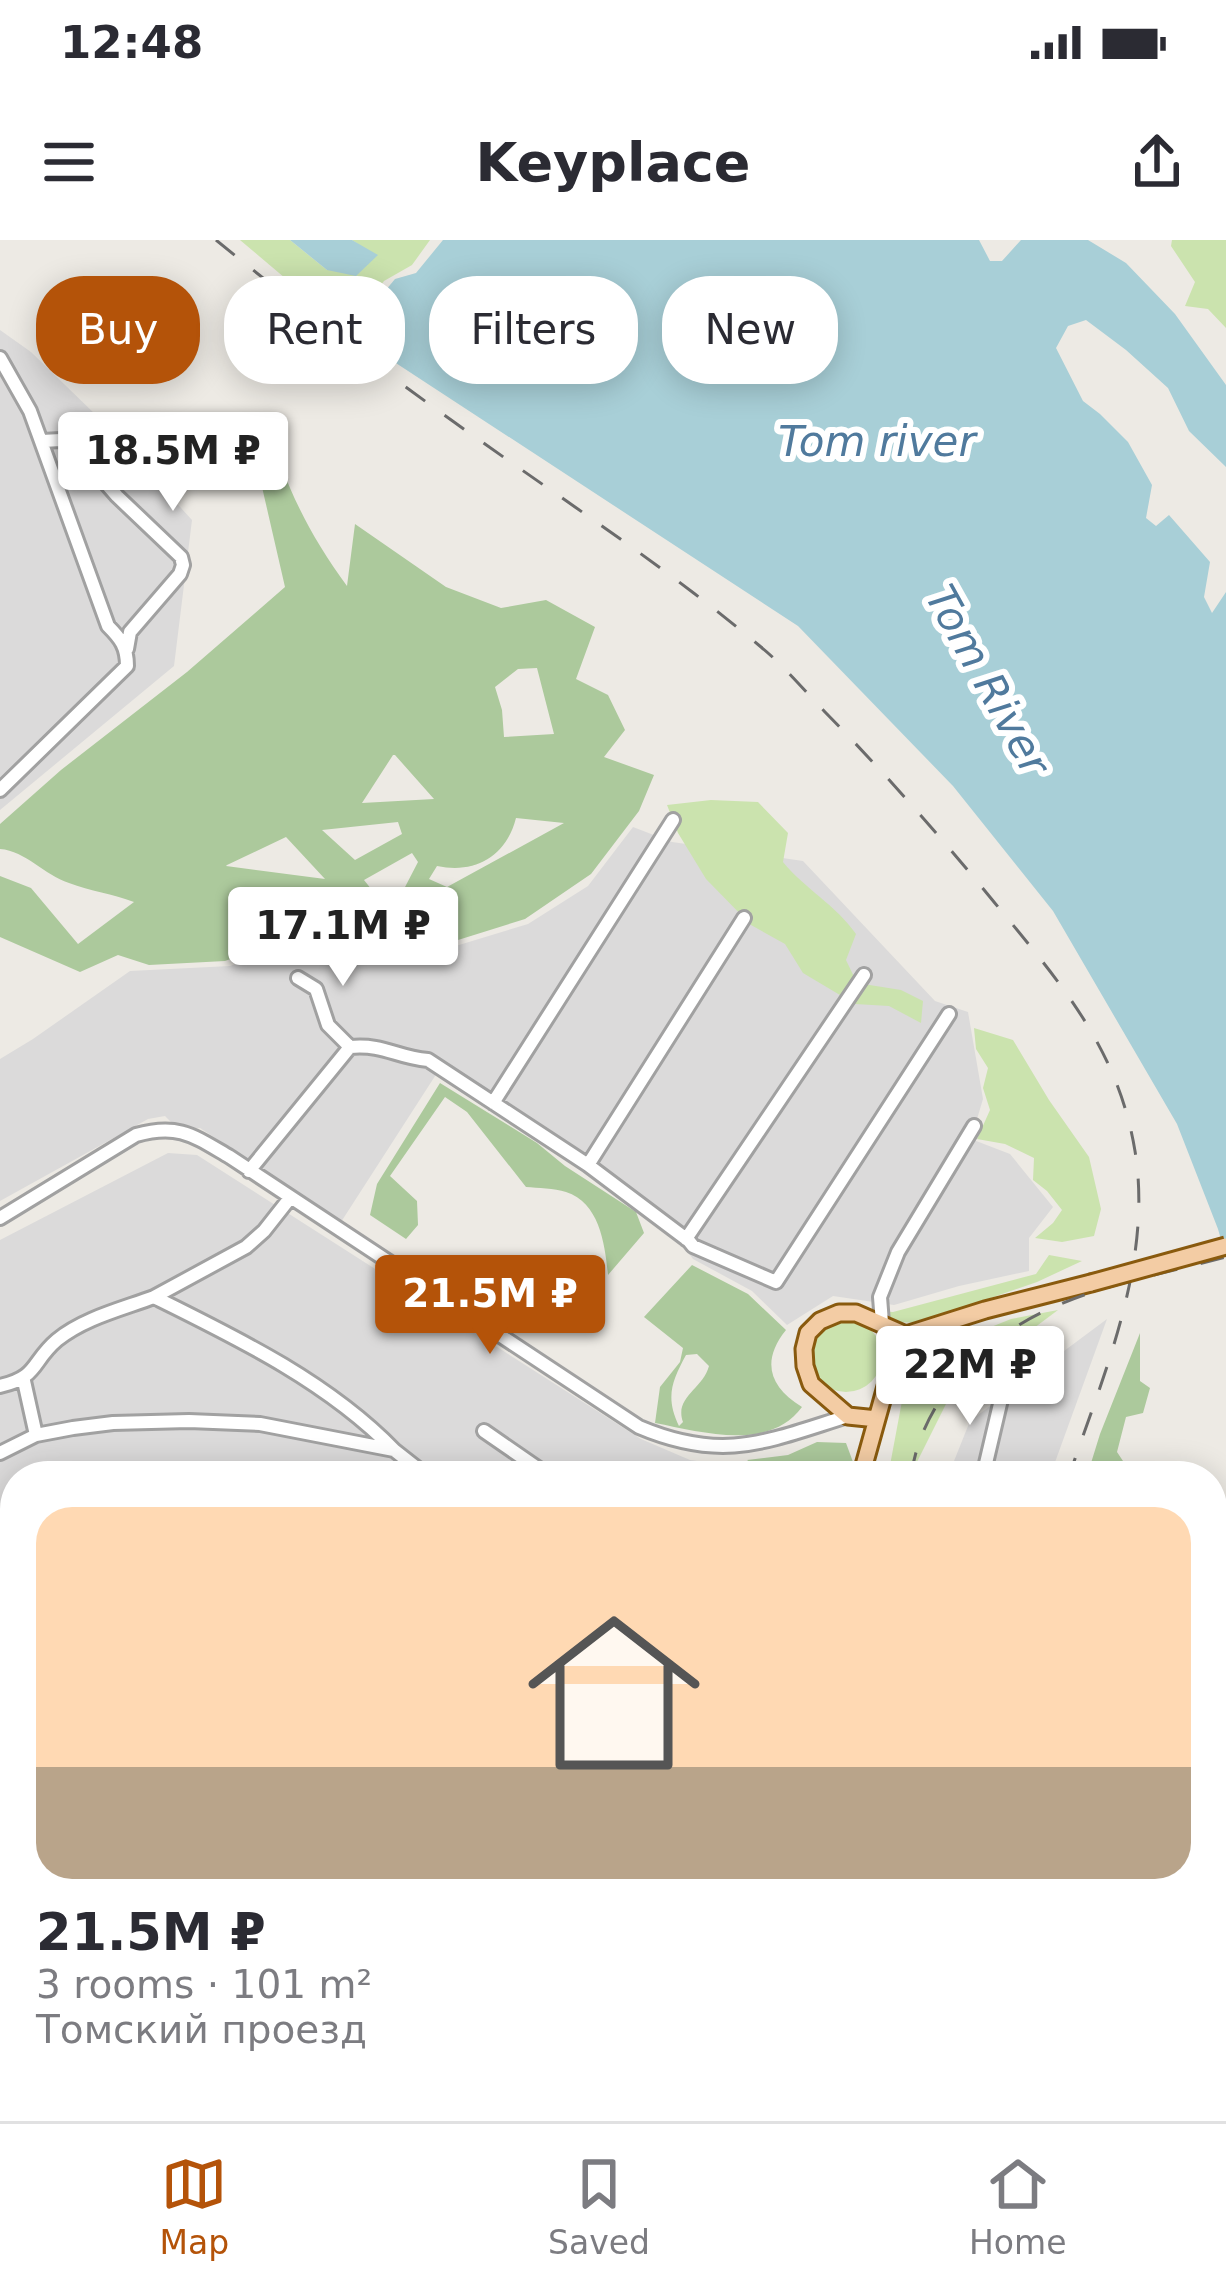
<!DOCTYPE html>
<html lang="en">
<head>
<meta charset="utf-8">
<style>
  :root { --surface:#fff; --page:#f7f7f7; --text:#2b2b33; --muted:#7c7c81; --line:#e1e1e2; --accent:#b45309 }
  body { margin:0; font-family:"DejaVu Sans",sans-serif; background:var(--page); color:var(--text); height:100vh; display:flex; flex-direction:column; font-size:45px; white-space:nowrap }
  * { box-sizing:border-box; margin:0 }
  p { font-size:39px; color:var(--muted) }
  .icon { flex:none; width:66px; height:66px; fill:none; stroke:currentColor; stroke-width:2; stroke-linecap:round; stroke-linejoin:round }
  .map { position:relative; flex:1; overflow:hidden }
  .drawer { position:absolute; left:0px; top:1221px; width:1227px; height:660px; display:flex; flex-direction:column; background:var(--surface); border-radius:48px 48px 0 0; box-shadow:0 6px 30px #0003 }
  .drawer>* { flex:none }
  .hud { position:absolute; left:36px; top:36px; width:1155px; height:108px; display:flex; gap:24px }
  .price { position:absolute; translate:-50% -102px; padding:0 27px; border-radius:12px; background:#fff; color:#222; font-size:39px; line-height:78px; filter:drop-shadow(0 3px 6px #0008) }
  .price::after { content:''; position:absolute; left:50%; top:72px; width:36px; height:27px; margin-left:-18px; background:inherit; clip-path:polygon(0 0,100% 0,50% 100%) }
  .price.current { background:var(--accent); color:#fff }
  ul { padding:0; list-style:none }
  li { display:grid; align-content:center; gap:24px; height:636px; padding:0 36px }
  li span { display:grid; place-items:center; height:372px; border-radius:36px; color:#555 }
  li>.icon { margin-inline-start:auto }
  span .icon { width:216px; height:216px; fill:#fffc; stroke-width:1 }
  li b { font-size:51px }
  .chip { padding:0 42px; border-radius:48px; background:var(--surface); box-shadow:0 6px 30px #0003; font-size:42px; line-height:108px }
  .chip.current { background:var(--accent); color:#fff }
  .status { display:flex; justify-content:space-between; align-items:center; height:84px; padding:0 60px; background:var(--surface); direction:ltr }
  .status svg { height:33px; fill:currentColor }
  header { display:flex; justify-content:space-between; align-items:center; height:156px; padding:0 36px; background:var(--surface); font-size:54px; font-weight:700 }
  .dock { display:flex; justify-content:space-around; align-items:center; height:168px; border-top:3px solid var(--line); background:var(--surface); font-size:33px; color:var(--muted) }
  .dock a { display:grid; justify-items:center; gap:6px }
  .dock .current { color:var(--accent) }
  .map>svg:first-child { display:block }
</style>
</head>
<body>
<div class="status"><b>12:48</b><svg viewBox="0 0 49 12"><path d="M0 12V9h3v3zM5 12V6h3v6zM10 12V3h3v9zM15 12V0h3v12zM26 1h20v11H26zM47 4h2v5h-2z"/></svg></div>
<header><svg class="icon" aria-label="menu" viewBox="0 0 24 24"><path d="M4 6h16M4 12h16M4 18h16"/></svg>Keyplace<svg class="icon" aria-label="share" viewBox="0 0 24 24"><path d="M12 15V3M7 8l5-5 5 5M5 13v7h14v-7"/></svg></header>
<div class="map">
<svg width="1226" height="1881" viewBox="0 0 1226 1881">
  <rect width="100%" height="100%" fill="#edeae4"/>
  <path fill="#dbdada" d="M0 90 31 112 98 177 192 280 174 426 0 570Z
    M633 587 672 602 803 621 935 761 968 772 983 859 971 899 1010 914 1053 967 1029 998V1031L959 1046 894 1065 833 1056 787 1085 752 1051 693 1019 673 993 646 967 437 833 341 982 200 888 179 890 165 876 148 879 0 961V819L33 799 130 731 230 726 298 701 372 715 459 705 528 684 588 646Z
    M168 913 197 915 641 1199 690 1220 731 1226 741 1222 764 1236H15V1866H582L573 1881H0V1000Z
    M1107 1079 1050 1236H948L970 1181Z
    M633 1866H757L747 1881H624Z
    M772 1866H852L841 1881H764Z
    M879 1866H1079L1082 1881H868Z"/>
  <path fill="#cbe3ae" d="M240 0H290L327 30 361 6 352 0H430L412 25 384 41 352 84V67L332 73 298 49Z
    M1172 0H1226V88L1208 69 1185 66 1195 42 1171 6Z
    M711 560 758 562 788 593 783 622C805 649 836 665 856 694L846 720 857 743 901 750 923 761 921 783 889 766 855 764 803 733 785 704 751 685 706 639 678 593 667 565Z
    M974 788 1013 800 1049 860 1089 917 1101 969 1094 996 1062 1002 1035 998 1053 983 1062 970 1047 951 1033 940 1034 918 1005 904 977 899 990 870 983 848 988 828 976 809Z
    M1049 1015 1082 1021 1037 1042 918 1083 878 1081 851 1069 893 1072 1036 1034Z
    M1058 1070 954 1148 910 1236H888L902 1161 921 1115 1011 1079Z
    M810 1116a36 36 0 1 1 72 0a36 36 0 1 1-72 0Z
    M0 1615 12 1622 15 1629V1692L0 1714Z
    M295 1866H385L376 1881H293Z"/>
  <path fill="#acc99c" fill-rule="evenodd" d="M265 174C283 241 306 290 347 346L355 284 446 347 501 368 546 360 595 387 576 439 608 455 625 490 604 517 654 535 639 571 591 634 525 679 458 700 378 710 297 694 225 721 149 725 118 715 80 732 0 697V636L31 648 78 704 134 662C113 654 90 651 69 643 44 635 26 611 0 609V584L61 530 187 432 285 347 262 247 242 204 216 198ZM537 428 554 494 504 497 502 470 495 447 518 429ZM393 515H395L434 559 362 563ZM516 578 564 583 447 647 429 639 437 626C475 634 506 617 516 578ZM398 582 402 594 355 620 322 590ZM286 597 325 639 226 626 227 625ZM412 613 418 622 391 674 364 640Z
    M440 843 537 903 565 926 636 972 644 993 608 1035C605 1005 600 963 566 952 554 948 538 948 526 947L467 872 445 857 390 936 417 961 418 985 406 999 370 975 377 944Z
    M692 1025 748 1054 786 1090C761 1121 769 1147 802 1167 769 1212 702 1192 655 1183L660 1147 680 1122 683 1108 644 1077ZM697 1114 709 1126C703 1149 674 1157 683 1182L679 1186C665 1157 672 1141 686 1115Z
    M1140 1093V1141L1150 1148 1143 1173 1126 1177 1117 1212 1133 1236H1087L1100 1194Z
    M817 1202 846 1203 853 1222 849 1236H768L747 1220 788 1215Z
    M0 1521 15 1529V1619L0 1607V1539H3Z
    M1212 1813 1226 1843V1881H1099L1094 1866H1212Z"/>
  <path fill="#a8cfd7" d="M290 0H352L378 15 356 36 327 30Z
    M443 0H979L990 21H1002L1021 0H1088L1126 23 1175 74 1226 145V227L1189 191 1168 148 1126 110 1086 80 1068 86 1056 108 1083 161 1100 174 1128 202 1152 245 1146 278 1156 286 1169 275 1210 322 1204 357 1212 373 1226 352V1017L1218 989 1177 884 1053 671 953 546 798 386 350 93 395 39 416 33Z"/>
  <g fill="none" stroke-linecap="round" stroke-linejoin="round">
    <g stroke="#a1a1a1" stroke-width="18">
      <path id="minor" d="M0 118 30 171 108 386C121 399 127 407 127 426L0 550
        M42 201 61 200 76 209 117 256 181 317 183 325 180 334 130 392 127 409
        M298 738 316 749 328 785 350 807
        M350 807C385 804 395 817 428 820L588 925 689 1001 693 1006 776 1042 949 774
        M493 863 673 580
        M588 925 744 678
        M249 931 350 807
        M0 978 136 895C179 883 194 896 230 917L639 1187C724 1223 767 1201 848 1176
        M686 999 864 735
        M154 1057 246 1007 264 991 290 958
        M882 1083 880 1057 898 1012 974 886
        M24 1141 36 1195
        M0 1146C39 1137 31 1122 57 1100 84 1078 122 1069 154 1057 237 1098 328 1142 394 1210
        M484 1191 549 1236
        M0 1213 36 1195 73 1188 113 1183 189 1181 260 1184 394 1210 427 1236
        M613 1236H614
        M983 1236 1003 1151
        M0 1407 15 1403
        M0 1707 15 1688
        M211 1866V1881
        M934 1866V1881
        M1025 1866 1026 1881
        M14 1881 15 1817
        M101 1881 102 1866
        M424 1881 430 1866
        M530 1881 533 1866
        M686 1881 696 1866
        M773 1881 781 1866"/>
    </g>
    <g stroke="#895a0e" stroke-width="21">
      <path id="major" d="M877 1179 848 1176 811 1144 805 1126 804 1109 808 1093 820 1081 839 1073H856L906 1095 985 1070 1091 1043
        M861 1236 890 1132 906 1095
        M601 1881 610 1866"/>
    </g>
    <use href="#minor" stroke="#fff" stroke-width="12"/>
    <use href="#major" stroke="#f3cca4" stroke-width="15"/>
    <path stroke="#6b6b6b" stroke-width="3" stroke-dasharray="24 24" stroke-linecap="butt" d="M216 0C293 63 373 124 454 182 557 256 664 325 761 407 784 426 804 450 825 472 884 532 940 596 994 662 1058 740 1118 807 1135 911 1153 1022 1104 1133 1069 1236
      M911 1236C922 1158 985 1096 1056 1066 1109 1043 1170 1032 1226 1017
      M751 1881 760 1866"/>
    <g stroke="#895a0e" stroke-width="21" stroke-linecap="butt">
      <path id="major-bridge" d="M1091 1043 1226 1006"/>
    </g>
    <use href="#major-bridge" stroke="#f3cca4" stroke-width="15"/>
  </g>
  <g text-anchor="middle" stroke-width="12" stroke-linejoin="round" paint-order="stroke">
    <g font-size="42" font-style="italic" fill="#507a9d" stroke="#fff">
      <text x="877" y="216">Tom river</text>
      <text transform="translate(988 440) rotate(61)" y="15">Tom River</text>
    </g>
  </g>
</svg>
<b class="price" style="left:173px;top:274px">18.5M ₽</b>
<b class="price" style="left:343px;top:749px">17.1M ₽</b>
<b class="price current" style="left:490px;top:1117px">21.5M ₽</b>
<b class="price" style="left:970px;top:1188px">22M ₽</b>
<div class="hud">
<a class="chip current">Buy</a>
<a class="chip">Rent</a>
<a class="chip">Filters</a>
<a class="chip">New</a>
</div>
<section class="drawer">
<ul>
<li><span style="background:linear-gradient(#ffd9b3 70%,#b9a48a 0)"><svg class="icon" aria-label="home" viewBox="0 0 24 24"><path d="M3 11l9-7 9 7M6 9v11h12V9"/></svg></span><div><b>21.5M ₽</b><p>3 rooms · 101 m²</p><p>Томский проезд</p></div></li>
</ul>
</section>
</div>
<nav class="dock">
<a class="current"><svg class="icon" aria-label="map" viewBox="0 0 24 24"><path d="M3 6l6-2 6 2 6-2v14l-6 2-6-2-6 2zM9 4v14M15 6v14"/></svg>Map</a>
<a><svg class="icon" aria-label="saved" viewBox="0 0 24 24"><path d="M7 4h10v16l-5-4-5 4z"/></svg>Saved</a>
<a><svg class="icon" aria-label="home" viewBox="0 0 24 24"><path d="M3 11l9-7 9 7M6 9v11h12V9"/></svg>Home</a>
</nav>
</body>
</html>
